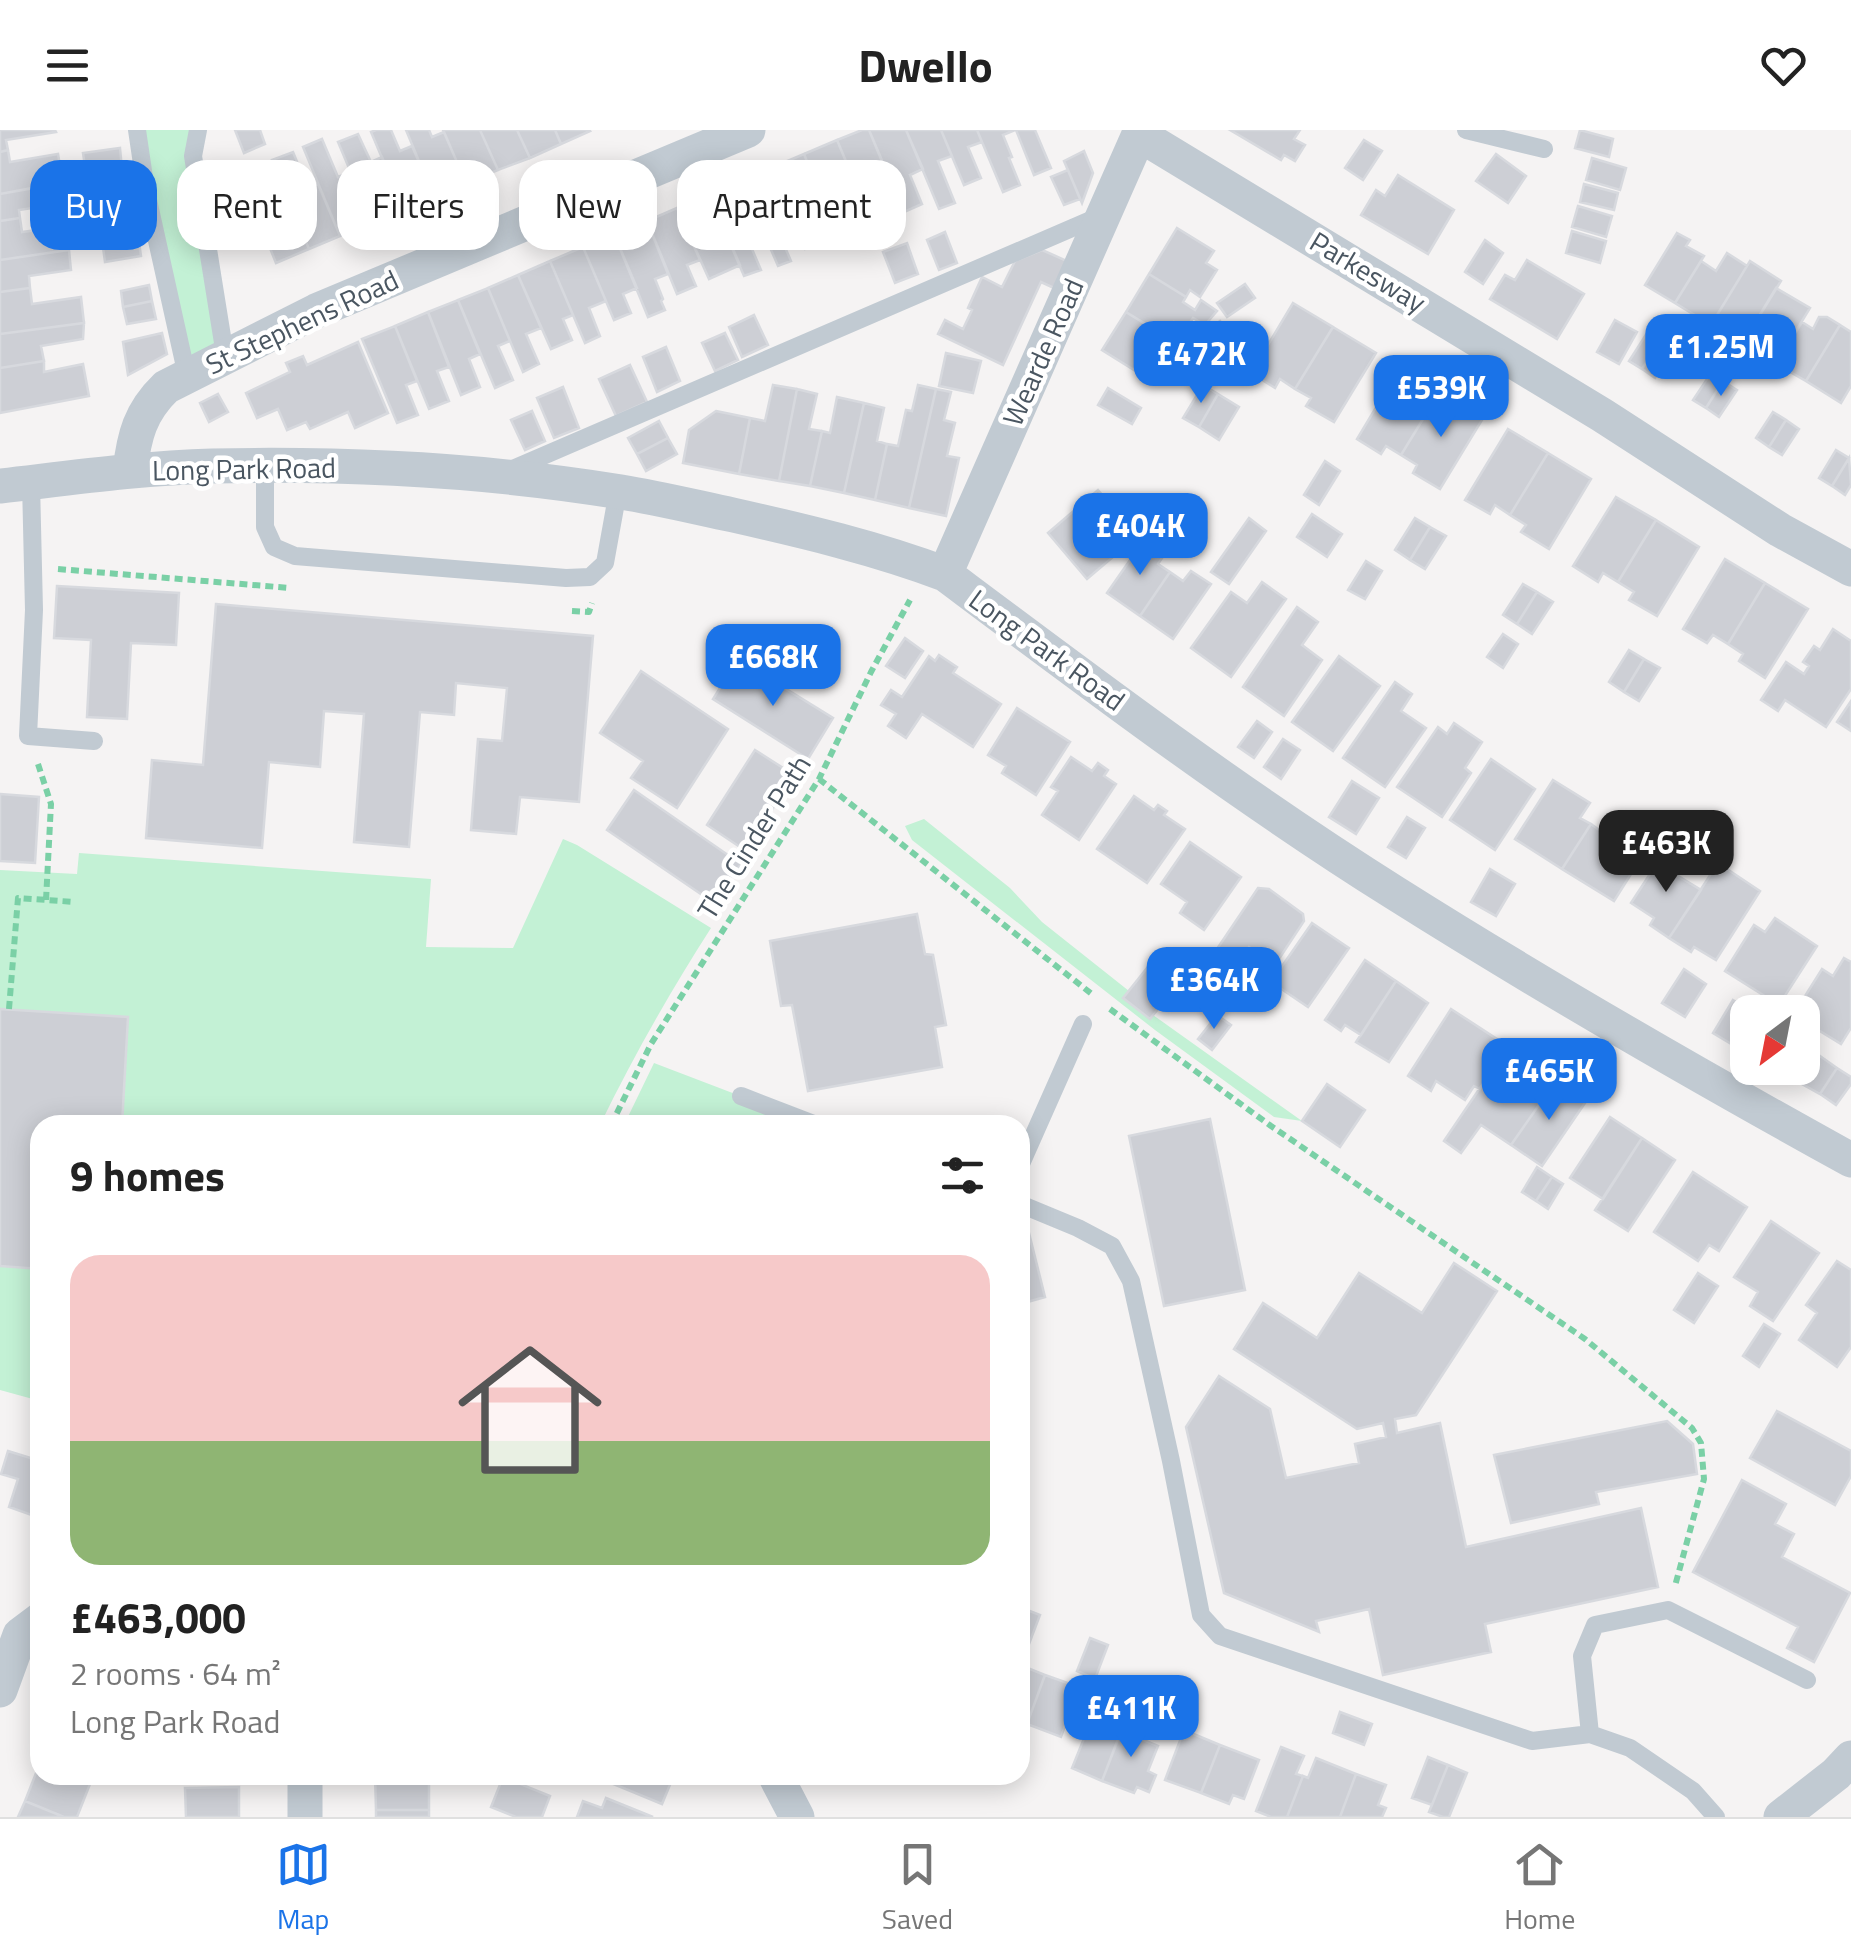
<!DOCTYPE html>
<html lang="en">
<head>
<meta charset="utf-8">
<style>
  :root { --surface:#fff; --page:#f2f2f2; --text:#222; --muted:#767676; --line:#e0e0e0; --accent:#1a73e8 }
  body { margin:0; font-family:"Titillium Web",sans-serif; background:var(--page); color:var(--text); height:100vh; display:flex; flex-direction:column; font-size:38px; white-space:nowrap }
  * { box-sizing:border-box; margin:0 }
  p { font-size:32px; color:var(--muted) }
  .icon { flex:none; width:55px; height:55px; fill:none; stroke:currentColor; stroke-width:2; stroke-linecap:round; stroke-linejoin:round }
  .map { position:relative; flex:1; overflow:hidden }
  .side { position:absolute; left:30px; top:985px; width:1000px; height:670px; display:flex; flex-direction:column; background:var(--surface); border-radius:30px; box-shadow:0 5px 25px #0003 }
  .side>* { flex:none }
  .top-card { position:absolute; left:30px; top:30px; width:1000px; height:90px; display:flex; gap:20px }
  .needle { width:65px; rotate:212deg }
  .fabs { position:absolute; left:1730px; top:865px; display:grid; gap:20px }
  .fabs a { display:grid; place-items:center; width:90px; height:90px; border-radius:20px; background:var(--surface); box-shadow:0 5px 25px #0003; font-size:50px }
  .price { position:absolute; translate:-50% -85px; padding:0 22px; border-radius:20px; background:var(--accent); color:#fff; font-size:32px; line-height:65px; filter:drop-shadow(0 2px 5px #0008) }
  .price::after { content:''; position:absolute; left:50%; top:60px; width:30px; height:22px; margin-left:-15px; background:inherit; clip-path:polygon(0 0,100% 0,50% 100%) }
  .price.active { background:#222; color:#fff }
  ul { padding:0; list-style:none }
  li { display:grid; align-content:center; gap:20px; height:530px; padding:0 40px }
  li span { display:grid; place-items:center; height:310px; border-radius:30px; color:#555 }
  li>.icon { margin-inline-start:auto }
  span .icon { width:180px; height:180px; fill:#fffc; stroke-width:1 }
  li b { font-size:42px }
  h2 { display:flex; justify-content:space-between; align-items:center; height:120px; padding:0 40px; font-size:42px }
  .tag { padding:0 35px; border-radius:30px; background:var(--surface); box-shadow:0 5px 25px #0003; font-size:35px; line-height:90px }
  .tag.active { background:var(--accent); color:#fff }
  header { display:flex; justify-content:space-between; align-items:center; height:130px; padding:0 40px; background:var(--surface); font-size:45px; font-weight:700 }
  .tabs { display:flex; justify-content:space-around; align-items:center; height:140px; border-top:2px solid var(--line); background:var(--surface); font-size:28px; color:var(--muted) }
  .tabs a { display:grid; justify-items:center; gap:5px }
  .tabs .active { color:var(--accent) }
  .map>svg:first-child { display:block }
</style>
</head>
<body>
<header><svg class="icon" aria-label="menu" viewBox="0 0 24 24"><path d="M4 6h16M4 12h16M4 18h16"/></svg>Dwello<svg class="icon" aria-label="heart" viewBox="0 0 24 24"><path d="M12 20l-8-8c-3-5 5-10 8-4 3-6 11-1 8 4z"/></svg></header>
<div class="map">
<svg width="1851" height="1687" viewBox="0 0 1851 1687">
  <rect width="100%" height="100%" fill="#f5f3f3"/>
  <path fill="#c3f1d5" d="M137 0H198L225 225 187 246Z
    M924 689 1010 758 1042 792 1129 861 1124 868 1150 889 1153 885 1302 991 1274 987 1155 900 912 710 905 696Z
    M563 709 577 715 711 798C670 862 633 927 600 995H40V1271L0 1260V740L77 744 79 723 431 749 426 817 513 818Z
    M654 933 816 995H624Z"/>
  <path fill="#cdcfd5" stroke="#d7d9de" stroke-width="2.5" d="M0 0H55L56 2 6 10 8 20 0 22Z
    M235 0H260L265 14 244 23Z
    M376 0H391L400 21 412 16 434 67 404 80 371 2Z
    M406 0H429L432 7 444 2 466 53 434 67Z
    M443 0H480L498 40 466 53Z
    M480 0H517L530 28 498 40Z
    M517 0H555L561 14 530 28Z
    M555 0H589L590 1 561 14Z
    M862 0H869L890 51 877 57 888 85 871 92 837 10Z
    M869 0H906L923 39 910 45 922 74 904 82Z
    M906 0H941L952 26 938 31 955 73 939 79Z
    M941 0H977L982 12 968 17 981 48 964 55Z
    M977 0H1015L1003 5 1012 27 1009 28 1020 55 1003 62Z
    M1016 0H1035L1051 38 1034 45Z
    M1230 0H1300L1294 9 1305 15 1295 31 1284 25 1281 30Z
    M1580 0 1613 9 1609 27 1575 18Z
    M358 4 371 32 382 27 404 80 372 93 338 12Z
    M322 9 338 47 350 42 372 93 340 106 303 17Z
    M837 10 860 64 846 70 855 92 835 100 804 24Z
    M1364 10 1382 21 1363 50 1345 38Z
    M120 18 122 39 86 43 83 23Z
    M8 20 10 32 58 24 63 53 0 64V22Z
    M1084 21 1093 43 1082 73 1064 31Z
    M293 22 308 58 318 54 340 106 309 119 272 30Z
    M804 24 825 78 815 82 827 111 805 119 771 38Z
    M1496 24 1526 46 1508 73 1476 51Z
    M1592 28 1626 38 1620 60 1586 50Z
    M771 38 795 93 778 101 791 131 778 136 741 50Z
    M276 39 309 119 276 133 259 91 242 98 233 77 242 74 238 63 249 59 246 51Z
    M1068 40 1080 69 1064 75 1051 47Z
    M1398 45 1454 80 1428 124 1361 85 1376 60 1385 66Z
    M741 50 764 106 749 112 761 140 744 146 709 64Z
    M69 51 71 63 64 64 65 73 19 80 20 88 0 91V64Z
    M1584 54 1618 63 1614 80 1580 72Z
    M709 64 740 135 709 149 677 78Z
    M1578 76 1612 86 1606 107 1572 97Z
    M677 78 700 130 687 135 696 156 677 164 647 91Z
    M20 88 22 102 67 96 69 120 0 130V91Z
    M135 88 138 105 107 110 104 92Z
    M647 91 668 144 655 149 663 169 661 171 665 180 648 187 614 104Z
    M1177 98 1214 121 1206 133 1217 140 1200 167 1190 160 1186 167 1149 144Z
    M1572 101 1606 111 1600 133 1566 123Z
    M945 102 957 133 939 140 927 110Z
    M1677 103 1690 110 1686 116 1704 126 1675 173 1645 155Z
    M614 104 637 158 623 164 631 183 614 190 583 117Z
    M138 105 141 126 105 132 102 110Z
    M1485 110 1503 123 1483 154 1465 142Z
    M907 113 918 144 895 153 883 122Z
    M583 117 606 171 589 178 600 206 585 213 550 131Z
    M69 120 71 140 29 146 30 158 0 162V130Z
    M1042 120 1067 131 1054 158 1041 152 1003 235 938 204 945 190 963 199 972 180 968 178 982 147 1002 157 1015 131Z
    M1727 123 1747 136 1711 195 1675 173 1701 131 1716 141Z
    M1527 130 1584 164 1557 209 1490 169 1505 145 1515 150Z
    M550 131 573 185 563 189 572 210 551 219 518 145Z
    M1750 131 1781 151 1742 214 1711 195Z
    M1149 144 1186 167 1183 172 1195 180 1201 170 1217 181 1205 195 1193 188 1186 199 1174 192 1165 206 1126 182Z
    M518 145 541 198 526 204 539 234 523 242 488 158Z
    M1245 154 1255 168 1227 187 1217 173Z
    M149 155 152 171 123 177 121 161Z
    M30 158 32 174 81 167 84 193 0 204V162Z
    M488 158 510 211 498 216 513 250 495 258 458 170Z
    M1776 158 1810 178 1776 234 1742 214Z
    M458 170 480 224 469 229 480 257 461 265 428 182Z
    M152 171 156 189 127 194 123 177Z
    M1293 173 1333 197 1295 259 1280 249 1275 258 1251 243Z
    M428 182 449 237 437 241 449 271 429 279 395 196Z
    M1126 182 1165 206 1142 245 1102 220Z
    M754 185 768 215 742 227 729 197Z
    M1819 187H1827L1840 195 1806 251 1776 234 1802 192 1813 199Z
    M1615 190 1637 202 1619 234 1597 222Z
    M1220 191 1232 207 1214 236 1203 228 1191 214Z
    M84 193 83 209 41 216 44 231 0 238V204Z
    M1840 195 1851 202V256L1841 273 1806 251Z
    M395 196 417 251 406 255 418 285 397 293 362 209Z
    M1333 197 1376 223 1334 292 1306 276 1311 268 1295 259Z
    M162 203 167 224 128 245 123 212Z
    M725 203 738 230 715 241 702 213Z
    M1647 203 1659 212 1642 239 1629 231Z
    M358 212 388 283 355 298 348 282 310 299 306 292 287 300 278 279 257 288 246 263 290 242 286 233 303 226 307 235Z
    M1659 212 1672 220 1655 248 1642 239Z
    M666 217 680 251 657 262 643 227Z
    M946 223 981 231 973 263 939 256Z
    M44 231V242L83 234 89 266 0 283V238Z
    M630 235 647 272 616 286 599 249Z
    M1399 239 1439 263 1401 325 1386 316 1381 324 1357 309Z
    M1711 243 1723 251 1706 278 1693 270Z
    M1723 251 1737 260 1719 287 1706 278Z
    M773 255 797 259 779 351 739 344 750 288 765 291Z
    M918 255 936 259 909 378 875 370 887 314 898 316 906 280 912 281Z
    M1203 255 1218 264 1199 297 1183 288Z
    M563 257 579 298 554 308 537 268Z
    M1108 258 1141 278 1132 294 1098 275Z
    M797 259 817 264 809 299 822 301 810 356 779 351Z
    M936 259 951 262 944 290 955 293 947 326 959 328 946 386 909 378Z
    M1439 263 1482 290 1440 359 1413 343 1417 335 1401 325Z
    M218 264 228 282 209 292 200 273Z
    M1218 264 1239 277 1219 310 1199 297Z
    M837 267 864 273 844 363 810 356 822 301 830 303Z
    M864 273 884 278 877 311 887 314 875 370 844 363Z
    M532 281 545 311 525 320 511 290Z
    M716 281 750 288 739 344 683 333 689 300Z
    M1773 282 1786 290 1769 317 1756 308Z
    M1786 290 1799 299 1782 325 1769 317Z
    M659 291 668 308 637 324 628 308Z
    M1508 299 1548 323 1510 385 1495 375 1490 384 1465 370Z
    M668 308 677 324 646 341 637 324Z
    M1836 320 1849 328 1832 356 1819 348Z
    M1548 323 1591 349 1549 419 1521 402 1526 395 1510 385Z
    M1849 328 1851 355 1845 365 1832 356Z
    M1325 331 1340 341 1319 375 1304 365Z
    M1098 360 1121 387 1096 409 1113 427 1087 449 1048 403Z
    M1160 367 1176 378 1157 404 1142 393Z
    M1616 367 1656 390 1618 452 1603 443 1598 452 1573 436Z
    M1312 384 1342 404 1327 427 1297 407Z
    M1249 388 1266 401 1229 454 1211 442Z
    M1415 388 1430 397 1410 430 1395 420Z
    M1656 390 1699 417 1657 486 1629 470 1634 462 1618 452Z
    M1430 397 1446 406 1425 439 1410 430Z
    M1146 407 1166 422 1158 434 1170 442 1140 486 1107 463Z
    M1725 429 1765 453 1728 514 1713 505 1707 513 1683 499Z
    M1366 431 1382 441 1365 469 1348 460Z
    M1191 441 1211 454 1173 509 1140 486 1170 442 1183 451Z
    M1262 452 1286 469 1231 547 1191 518 1231 462 1247 473Z
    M1765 453 1808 479 1765 548 1739 531 1743 524 1728 514Z
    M1523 454 1537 462 1517 494 1503 485Z
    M57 456 179 463 176 515 131 513 127 589 87 587 91 510 54 508Z
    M1537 462 1553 472 1532 504 1517 494Z
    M216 474 593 506 579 672 520 667 516 704 471 700 478 609 502 611 507 558 456 553 454 585 420 582 409 717 354 712 364 584 324 581 320 637 269 632 262 718 146 708 152 630 203 635Z
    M1297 477 1318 492 1302 515 1322 530 1284 586 1243 557Z
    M1833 499 1851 511V559L1826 597 1785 570 1778 581 1761 570 1786 532 1804 544 1809 536 1803 532 1814 516 1820 520Z
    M1503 504 1518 514 1503 538 1487 527Z
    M905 508 923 521 905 548 886 536Z
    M1629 520 1644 529 1624 562 1609 552Z
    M939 525 957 537 953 543 1001 574 973 617 922 584 906 608 888 596 896 584 881 575 891 560 902 567 929 526 935 531Z
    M1339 526 1380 556 1333 621 1292 592Z
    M738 529 833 588 808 629 713 569Z
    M1644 529 1660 538 1639 571 1624 562Z
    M641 541 728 599 677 678 631 648 643 631 600 603Z
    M1395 552 1412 564 1401 581 1426 598 1385 657 1343 628Z
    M1851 571V601L1837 592Z
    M1017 578 1070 612 1036 665 1002 643 1006 636 988 625Z
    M1257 591 1272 602 1254 628 1238 617Z
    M1454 593 1482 612 1465 638 1471 643 1442 687 1397 657 1438 597 1447 604Z
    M1283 609 1300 620 1281 649 1264 637Z
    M755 620 794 645 746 721 707 695Z
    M1071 627 1092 641 1098 633 1108 640 1104 646 1116 654 1079 710 1042 685 1058 661 1051 657Z
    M1491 629 1535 659 1495 720 1450 690Z
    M1553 650 1590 673 1580 688 1591 694 1562 739 1515 709Z
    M1352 651 1379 668 1356 704 1329 687Z
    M634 660 741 734 714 773 607 700Z
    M0 664 39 667 35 733 0 731Z
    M1134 666 1154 680 1158 675 1167 681 1164 685 1185 699 1147 753 1097 719Z
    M1632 684 1645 692 1638 702 1652 711 1614 771 1562 739 1591 694 1609 707 1618 693 1624 697Z
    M1407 687 1425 698 1406 728 1388 717Z
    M1190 712 1241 747 1204 800 1180 783 1187 772 1161 754Z
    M1665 721 1683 732 1675 744 1701 760 1669 808 1650 795 1654 788 1631 773Z
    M1718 733 1760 761 1716 830 1694 817 1691 822 1669 808Z
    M1490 739 1515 754 1496 786 1471 772Z
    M1258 758 1269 759 1303 784 1304 791 1275 835 1249 817 1245 822 1258 831 1251 842 1217 819Z
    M917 784 925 824 933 825 946 895 935 897 942 937 808 961 792 875 781 876 770 811Z
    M1775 788 1817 816 1779 875 1725 841 1754 795 1765 802Z
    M1312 793 1349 818 1308 877 1271 852Z
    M1844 828 1851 832V898L1841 914 1802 890V882H1795L1822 839 1833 846Z
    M1365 830 1396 851 1361 905 1345 895 1341 901 1325 890Z
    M1151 833 1178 854 1150 889 1123 868Z
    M1684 839 1706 854 1685 887 1662 873Z
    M1396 851 1428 873 1389 932 1356 912Z
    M1733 870 1755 882H1748V924L1713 903Z
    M0 879 128 887 122 995H40V1139L0 1136Z
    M1451 879 1500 911 1496 918 1504 923 1480 959 1474 956 1465 970 1436 951 1431 961 1408 946Z
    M1217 885 1231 895 1212 920 1198 909Z
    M1523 926 1557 949 1511 1015 1481 995 1461 1023 1444 1011 1484 952 1498 962Z
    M1820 926 1837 938 1820 964 1802 954Z
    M1837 938 1851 947V954L1836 975 1820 964Z
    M1557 949 1587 970 1542 1036 1511 1015Z
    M1327 954 1365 980 1340 1017 1302 991Z
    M1610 987 1642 1008 1603 1069 1570 1048Z
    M1210 989 1245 1160 1164 1176 1129 1006Z
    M1642 1008 1675 1030 1628 1101 1595 1080Z
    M1537 1037 1552 1047 1536 1071 1522 1062Z
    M1693 1042 1747 1077 1719 1121 1709 1115 1698 1131 1654 1102Z
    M1552 1047 1563 1054 1548 1079 1536 1071Z
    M1771 1091 1819 1123 1773 1191 1750 1176 1758 1162 1734 1147Z
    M1029 1103 1045 1167 1020 1174V1106Z
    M1837 1131 1851 1140V1217L1837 1237 1799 1210 1817 1183 1806 1175Z
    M1454 1133 1497 1161 1416 1285 1395 1289 1397 1303 1440 1293 1466 1417 1641 1378 1658 1457 1485 1494 1491 1522 1383 1545 1369 1479 1316 1491 1319 1502 1224 1463 1186 1297 1219 1246 1270 1279 1286 1348 1359 1333 1355 1314 1386 1307 1383 1293 1357 1299 1234 1219 1263 1173 1317 1208 1359 1143 1422 1183Z
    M1698 1143 1718 1156 1694 1193 1674 1180Z
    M1764 1194 1780 1204 1759 1237 1743 1226Z
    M1777 1281 1851 1321V1346L1835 1375 1750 1328Z
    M1667 1291 1693 1314 1697 1344 1596 1362 1599 1374 1511 1393 1494 1325Z
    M8 1321 40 1331V1388L9 1377 18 1349 1 1344Z
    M1742 1350 1786 1374 1775 1394 1794 1404 1782 1427 1850 1463 1814 1532 1787 1518 1798 1497 1693 1442Z
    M1022 1478 1040 1485 1026 1522 1020 1520V1485Z
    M1090 1508 1108 1515 1095 1549 1077 1541Z
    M1020 1535 1045 1545 1027 1594 1020 1592Z
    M1045 1545 1079 1557 1061 1607 1027 1594Z
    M1095 1549 1111 1555 1097 1589 1081 1583Z
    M1340 1582 1372 1594 1364 1615 1333 1603Z
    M1126 1588 1146 1596 1141 1609 1158 1616 1148 1641 1156 1645 1149 1662 1137 1657 1134 1663 1102 1651Z
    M1091 1591 1121 1602 1102 1651 1072 1638Z
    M1184 1600 1220 1615 1201 1663 1165 1650Z
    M1220 1615 1259 1630 1244 1669 1233 1665 1229 1674 1201 1663Z
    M1281 1617 1304 1626 1296 1644 1303 1646 1287 1687H1271L1256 1681Z
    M1428 1627 1448 1635 1432 1675 1412 1668Z
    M1316 1628 1356 1644 1340 1687H1287L1303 1646 1308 1648Z
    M40 1633V1645H88L87 1647 92 1649 77 1687H64L25 1671Z
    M1448 1635 1467 1643 1449 1687H1443L1429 1682Z
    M1356 1644 1386 1655 1378 1675 1386 1678 1382 1687H1340Z
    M375 1645H429V1680H376Z
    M614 1645H674L662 1674 611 1653Z
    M503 1647 550 1666 542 1687H516L491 1677Z
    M239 1657V1687H186L185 1658Z
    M606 1668 653 1687H577L583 1671 602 1678Z
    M25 1671 64 1687H18Z
    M376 1680H429V1687H376Z"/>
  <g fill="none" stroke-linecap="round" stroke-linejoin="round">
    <path stroke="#7ad0a6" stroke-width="6" stroke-dasharray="8 5" stroke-linecap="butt" d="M58 439 290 458
      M572 481 589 482 592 473
      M38 634 51 674 46 770
      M819 649 1093 865
      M9 879 18 768 75 772
      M1110 879 1271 996 1585 1209 1692 1298 1701 1313 1704 1349 1675 1456
      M611 995 651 914 819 649 871 542 910 470"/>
    <path stroke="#c1cad2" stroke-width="18" d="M137 0 146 61 187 246
      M198 0 193 26 225 225
      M1466 0 1544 19
      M265 336V397L274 417 295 426 566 448 590 447 605 433 618 361
      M508 341 1100 86
      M31 353 34 480 28 606 94 611
      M741 966 816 995
      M1020 1036 1083 894
      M1020 1074 1078 1098 1112 1116 1131 1151 1171 1331 1201 1485 1220 1506 1532 1611 1590 1604 1630 1618 1693 1661 1716 1687
      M1590 1604 1582 1526 1595 1495 1668 1480 1807 1550"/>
    <path stroke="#c1cad2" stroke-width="35" d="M1140 5 1602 285 1780 400 1851 439
      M130 341C134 306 140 282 166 257L316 181 748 0
      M0 356C70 348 141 338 212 336 349 333 486 340 621 362 658 368 695 377 733 385 804 401 876 418 945 444 1092 554 1239 665 1395 763 1544 857 1697 945 1851 1030
      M945 444 1141 0
      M0 1560 20 1505 40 1490
      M305 1645V1687
      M775 1645 797 1687
      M1781 1687 1836 1644 1851 1628"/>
  </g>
  <g text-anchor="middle" stroke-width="9" stroke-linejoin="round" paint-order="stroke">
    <g font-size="28" fill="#4a5661" stroke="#fff">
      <text transform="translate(1368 142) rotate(31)" y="10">Parkesway</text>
      <text transform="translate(302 192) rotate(-25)" y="10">St Stephens Road</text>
      <text transform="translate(1043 222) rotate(-66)" y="10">Wearde Road</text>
      <text transform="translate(244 339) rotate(-1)" y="10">Long Park Road</text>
      <text transform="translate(1047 520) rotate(36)" y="10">Long Park Road</text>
      <text transform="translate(754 707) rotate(-58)" y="10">The Cinder Path</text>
    </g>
  </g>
</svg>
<div class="fabs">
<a><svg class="needle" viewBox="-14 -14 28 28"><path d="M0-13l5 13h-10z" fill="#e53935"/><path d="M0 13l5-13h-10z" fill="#767676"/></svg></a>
</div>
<b class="price" style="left:1721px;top:269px">£1.25M</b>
<b class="price" style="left:1201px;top:276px">£472K</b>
<b class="price" style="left:1441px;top:310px">£539K</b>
<b class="price" style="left:1140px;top:448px">£404K</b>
<b class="price" style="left:773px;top:579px">£668K</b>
<b class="price active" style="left:1666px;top:765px">£463K</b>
<b class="price" style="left:1214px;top:902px">£364K</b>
<b class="price" style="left:1549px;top:993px">£465K</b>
<b class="price" style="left:1131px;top:1630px">£411K</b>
<div class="top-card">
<a class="tag active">Buy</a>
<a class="tag">Rent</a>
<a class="tag">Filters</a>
<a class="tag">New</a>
<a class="tag">Apartment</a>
</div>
<section class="side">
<h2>9 homes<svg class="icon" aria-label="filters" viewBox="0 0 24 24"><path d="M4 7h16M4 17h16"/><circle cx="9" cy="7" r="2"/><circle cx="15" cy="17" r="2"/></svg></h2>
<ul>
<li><span style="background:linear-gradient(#f6c9c9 60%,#8fb573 0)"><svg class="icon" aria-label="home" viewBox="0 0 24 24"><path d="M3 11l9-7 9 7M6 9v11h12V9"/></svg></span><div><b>£463,000</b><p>2 rooms · 64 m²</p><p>Long Park Road</p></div></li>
</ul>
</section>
</div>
<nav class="tabs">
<a class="active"><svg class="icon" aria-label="map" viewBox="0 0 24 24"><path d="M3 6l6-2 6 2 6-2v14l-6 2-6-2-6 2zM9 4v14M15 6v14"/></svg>Map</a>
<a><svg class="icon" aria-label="saved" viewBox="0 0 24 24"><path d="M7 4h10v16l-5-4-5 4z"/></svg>Saved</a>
<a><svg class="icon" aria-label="home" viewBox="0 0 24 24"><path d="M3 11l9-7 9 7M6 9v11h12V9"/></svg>Home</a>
</nav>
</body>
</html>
